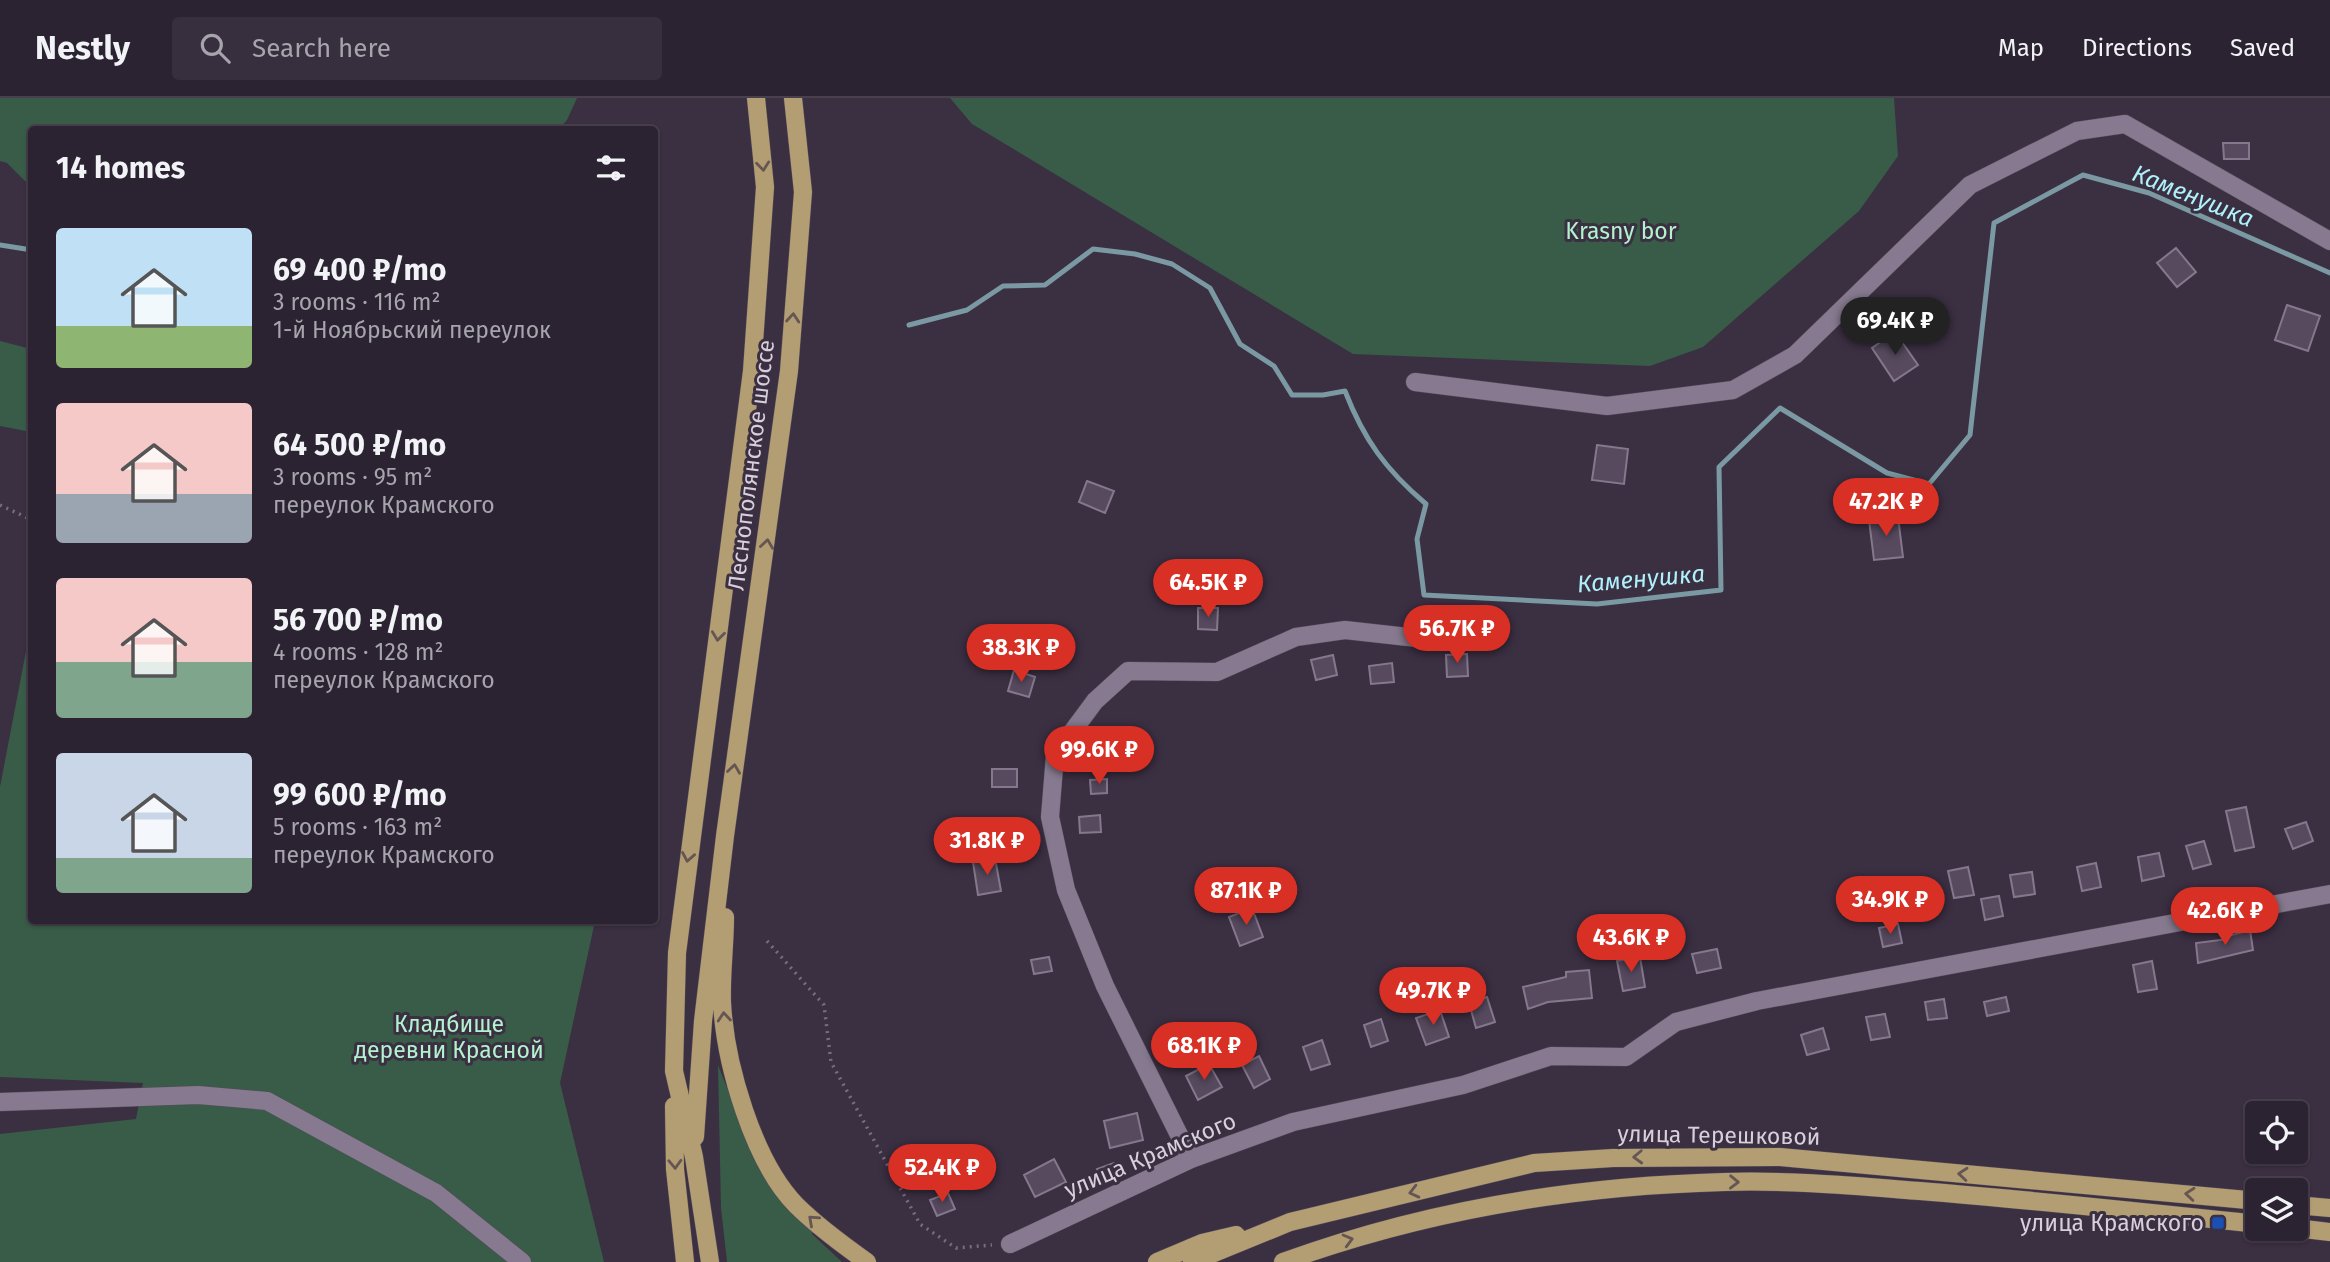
<!DOCTYPE html>
<html lang="en">
<head>
<meta charset="utf-8">
<style>
  :root { --surface:#2c2332; --page:#382f3e; --text:#f1f3f6; --muted:#a6a4ac; --line:#48404d; --accent:#d93025 }
  body { margin:0; font-family:"Fira Sans",sans-serif; background:var(--page); color:var(--text); height:100vh; display:flex; flex-direction:column; font-size:26px; white-space:nowrap }
  * { box-sizing:border-box; margin:0 }
  p { font-size:23px; color:var(--muted) }
  .icon { flex:none; width:38px; height:38px; fill:none; stroke:currentColor; stroke-width:2; stroke-linecap:round; stroke-linejoin:round }
  .map { position:relative; flex:1; overflow:hidden }
  .drawer { position:absolute; left:28px; top:28px; width:630px; height:798px; display:flex; flex-direction:column; background:var(--surface); border-radius:7px; box-shadow:0 2px 5px #0004,0 0 0 2px var(--line) }
  .drawer>* { flex:none }
  .tools { position:absolute; left:2245px; top:1003px; display:grid; gap:14px }
  .tools a { display:grid; place-items:center; width:63px; height:63px; border-radius:7px; background:var(--surface); box-shadow:0 2px 5px #0004,0 0 0 2px var(--line); font-size:35px }
  .price { position:absolute; translate:-50% -60px; padding:0 16px; border-radius:24px; background:var(--accent); color:#fff; font-size:23px; line-height:46px; filter:drop-shadow(0 2px 4px #0008) }
  .price::after { content:''; position:absolute; left:50%; top:42px; width:21px; height:16px; margin-left:-10px; background:inherit; clip-path:polygon(0 0,100% 0,50% 100%) }
  .price.current { background:#222; color:#fff }
  ul { padding:0; list-style:none }
  li { display:flex; align-items:center; gap:21px; height:175px; padding:0 28px }
  li span { display:grid; place-items:center; flex:none; width:196px; height:140px; border-radius:7px; color:#555 }
  li>.icon { margin-inline-start:auto }
  span .icon { width:84px; height:84px; fill:#fffc; stroke-width:1 }
  li b { font-size:30px }
  h2 { display:flex; justify-content:space-between; align-items:center; height:84px; padding:0 28px; font-size:30px }
  header { display:flex; align-items:center; gap:42px; box-sizing:border-box; height:98px; padding:0 35px; background:var(--surface); border-bottom:2px solid var(--line) }
  header strong { font-size:33px }
  nav { display:flex; gap:38px; margin-inline-start:auto; font-size:24px }
  .search { width:490px; height:63px; background:var(--page); display:flex; align-items:center; gap:18px; box-sizing:border-box; padding:0 24px; border-radius:7px; color:var(--muted); font-size:26px }
  .map>svg:first-child { display:block }
</style>
</head>
<body>
<header>
<strong>Nestly</strong>
<div class="search"><svg class="icon" aria-label="search" viewBox="0 0 24 24"><circle cx="10" cy="10" r="6"/><path d="M15 15l6 6"/></svg>Search here</div>
<nav><a>Map</a><a>Directions</a><a>Saved</a></nav>
</header>
<div class="map">
<svg width="2330" height="1164" viewBox="0 0 2330 1164">
  <rect width="100%" height="100%" fill="#3b2f42"/>
  <path fill="#385c48" d="M0 0H577L567 22 559 31 32 32 31 89 7 65 0 63Z
    M950 0H1894L1898 58 1859 113 1703 249 1650 268 1353 256 972 26Z
    M0 243 31 251V334L0 328Z
    M31 527 32 822 595 823 560 985 604 1164H0V1036L136 1021 143 985 0 979V689Z
    M718 967 747 1040 812 1124V1136L842 1164H727L721 1110Z"/>
  <g fill="none" stroke-linecap="round" stroke-linejoin="round">
    <path stroke="#7a99a2" stroke-width="5" d="M0 147 32 152
      M909 227 967 212 1003 188 1045 187 1093 151 1135 156 1172 166 1210 190 1240 246 1274 268 1292 297H1323L1345 293C1364 342 1386 372 1426 406L1417 441 1424 497 1597 506 1721 492 1719 369 1780 310 1887 375 1929 386 1970 337 1994 125 2083 77 2149 95 2330 175"/>
  </g>
  <path fill="#574a5f" stroke="#85778d" stroke-width="2" d="M2223 45H2249V61H2224Z
    M2176 150 2196 174 2177 189 2157 165Z
    M2287 207 2320 218 2308 253 2275 242Z
    M1895 234 1918 267 1894 283 1872 250Z
    M1597 347 1628 351 1624 386 1592 382Z
    M1087 383 1114 393 1105 415 1079 404Z
    M1898 419 1903 459 1874 462 1869 422Z
    M1198 510H1218L1217 532 1198 531Z
    M1467 556 1468 578 1447 579 1446 557Z
    M1333 557 1337 577 1316 582 1311 562Z
    M1392 565 1394 584 1371 586 1369 568Z
    M1014 572 1035 579 1029 599 1008 593Z
    M992 671H1017V689H992Z
    M1107 681V695L1091 696 1090 682Z
    M2246 709 2254 749 2235 753 2226 713Z
    M1100 717 1101 734 1080 735 1079 719Z
    M2306 724 2313 743 2293 751 2285 731Z
    M2204 743 2211 766 2193 771 2186 748Z
    M2159 755 2164 778 2142 783 2138 759Z
    M995 760 1001 793 978 797 973 764Z
    M2096 765 2101 789 2082 793 2077 769Z
    M1968 769 1974 797 1954 800 1948 773Z
    M2032 774 2035 796 2014 799 2010 777Z
    M1999 798 2003 818 1985 822 1981 801Z
    M1252 810 1263 839 1240 848 1229 819Z
    M1898 826 1902 845 1883 849 1879 830Z
    M2250 832 2253 852 2198 865 2196 845 2228 841V838Z
    M1717 851 1721 870 1697 875 1692 856Z
    M1049 859 1052 873 1034 876 1031 862Z
    M1640 859 1645 889 1623 893 1617 863Z
    M2152 863 2157 891 2138 894 2133 867Z
    M1589 872 1592 900 1548 904 1528 911 1523 889 1566 879V874Z
    M1487 899 1495 924 1476 930 1469 905Z
    M2006 899 2009 913 1987 918 1984 904Z
    M1944 901 1947 920 1928 922 1925 904Z
    M1440 912 1449 939 1426 947 1416 920Z
    M1885 916 1890 939 1871 942 1866 919Z
    M1381 921 1388 943 1371 949 1364 927Z
    M1823 930 1829 951 1807 957 1801 937Z
    M1322 942 1330 966 1311 972 1303 949Z
    M1259 958 1270 981 1254 990 1242 967Z
    M1209 966 1222 989 1198 1002 1186 978Z
    M1137 1015 1143 1042 1110 1050 1104 1023Z
    M1054 1061 1066 1084 1035 1099 1024 1077Z
    M1114 1065 1119 1078 1102 1085 1097 1071Z
    M948 1095 955 1111 937 1118 930 1102Z"/>
  <g fill="none" stroke-linecap="round" stroke-linejoin="round">
    <g stroke="#554b5a" stroke-width="19">
      <path id="minor" d="M1415 284 1607 308 1733 292 1795 257 1970 87 2077 33 2125 26 2330 143
        M0 1004 198 997 267 1003 436 1095 522 1164
        M1191 1061 1105 888 1066 792 1050 719 1055 657 1095 603 1128 573 1217 574 1296 539 1345 532 1426 541
        M1010 1146 1191 1061 1293 1024 1463 987 1551 958 1626 959 1676 924 1757 903 2330 796"/>
    </g>
    <g stroke="#554b5a" stroke-width="19">
      <path id="major" d="M725 819C725 847 721 876 722 904 725 965 753 1063 796 1107 818 1129 843 1147 867 1164
        M674 1008 675 1071 685 1164
        M695 1039 703 923 725 738 789 273 803 94 793 0
        M2296 1107 2330 1110
        M2296 1130 2330 1134
        M710 1164 694 1059 674 973 677 855 752 273 765 89 756 0
        M1157 1164 1202 1145 1236 1137
        M1192 1164 1290 1124 1534 1065 1613 1060 1780 1059 2258 1103
        M1283 1164C1426 1112 1573 1088 1724 1084 1789 1082 1855 1088 1920 1093 2033 1102 2145 1114 2258 1126"/>
    </g>
    <path stroke="#786d7d" stroke-width="3.5" stroke-dasharray="2 5" stroke-linecap="butt" d="M0 407 32 422
      M637 822V824
      M767 843 824 907 831 964 920 1126 956 1150 992 1147"/>
    <use href="#minor" stroke="#877a90" stroke-width="18"/>
    <use href="#major" stroke="#b39d72" stroke-width="18"/>
  </g>
  <defs><path id="oneway-chevron" d="M-2-3.5L2.5 0L-2 3.5" fill="none" stroke-width="1.6" stroke-linecap="round" stroke-linejoin="round" transform="scale(1.75)"/></defs>
  <g stroke="#655653">
    <use href="#oneway-chevron" transform="translate(763 68) rotate(84)"/>
    <use href="#oneway-chevron" transform="translate(793 220) rotate(-85)"/>
    <use href="#oneway-chevron" transform="translate(767 446) rotate(-82)"/>
    <use href="#oneway-chevron" transform="translate(718 538) rotate(97)"/>
    <use href="#oneway-chevron" transform="translate(734 671) rotate(-82)"/>
    <use href="#oneway-chevron" transform="translate(688 759) rotate(100)"/>
    <use href="#oneway-chevron" transform="translate(724 919) rotate(-95)"/>
    <use href="#oneway-chevron" transform="translate(1638 1059) rotate(178)"/>
    <use href="#oneway-chevron" transform="translate(675 1066) rotate(88)"/>
    <use href="#oneway-chevron" transform="translate(1963 1076) rotate(-175)"/>
    <use href="#oneway-chevron" transform="translate(1734 1084) rotate(1)"/>
    <use href="#oneway-chevron" transform="translate(1414 1094) rotate(166)"/>
    <use href="#oneway-chevron" transform="translate(2190 1096) rotate(-175)"/>
    <use href="#oneway-chevron" transform="translate(813 1122) rotate(-138)"/>
    <use href="#oneway-chevron" transform="translate(1348 1142) rotate(-15)"/>
  </g>
  <rect fill="#1a4fb4" stroke="#3b2f42" stroke-width="2.5" x="2211" y="1118" width="14" height="14" rx="3.5"/>
  <g text-anchor="middle" stroke-width="6" stroke-linejoin="round" paint-order="stroke">
    <g font-size="23" fill="#b2f3ce" stroke="#3b2f42">
      <text x="1621" y="141">Krasny bor</text>
      <text x="449" y="934">Кладбище<tspan x="449" dy="26">деревни Красной</tspan></text>
    </g>
    <g font-size="23" fill="#d7cfdb" stroke="#3b2f42">
      <text transform="translate(751 367) rotate(-83)" y="8">Леснополянское шоссе</text>
      <text transform="translate(1719 1037) rotate(1)" y="8">улица Терешковой</text>
      <text transform="translate(1150 1057) rotate(-23)" y="8">улица Крамского</text>
    </g>
    <g font-size="23" fill="#d7cfdb" stroke="#3b2f42" text-anchor="end">
      <text x="2204" y="1133">улица Крамского</text>
    </g>
    <g font-size="24" font-style="italic" fill="#aff0fa" stroke="#3b2f42">
      <text transform="translate(2193 98) rotate(22)" y="8">Каменушка</text>
      <text transform="translate(1641 481) rotate(-5)" y="8">Каменушка</text>
    </g>
  </g>
</svg>
<div class="tools">
<a><svg class="icon" aria-label="locate" viewBox="0 0 24 24"><circle cx="12" cy="12" r="6"/><path d="M12 2v4M12 18v4M2 12h4M18 12h4"/></svg></a>
<a><svg class="icon" aria-label="layers" viewBox="0 0 24 24"><path d="M12 4l9 5-9 5-9-5zM3 14l9 5 9-5"/></svg></a>
</div>
<b class="price current" style="left:1895px;top:259px">69.4K ₽</b>
<b class="price" style="left:1886px;top:440px">47.2K ₽</b>
<b class="price" style="left:1208px;top:521px">64.5K ₽</b>
<b class="price" style="left:1457px;top:567px">56.7K ₽</b>
<b class="price" style="left:1021px;top:586px">38.3K ₽</b>
<b class="price" style="left:1099px;top:688px">99.6K ₽</b>
<b class="price" style="left:987px;top:779px">31.8K ₽</b>
<b class="price" style="left:1246px;top:829px">87.1K ₽</b>
<b class="price" style="left:1890px;top:838px">34.9K ₽</b>
<b class="price" style="left:2225px;top:849px">42.6K ₽</b>
<b class="price" style="left:1631px;top:876px">43.6K ₽</b>
<b class="price" style="left:1433px;top:929px">49.7K ₽</b>
<b class="price" style="left:1204px;top:984px">68.1K ₽</b>
<b class="price" style="left:942px;top:1106px">52.4K ₽</b>
<section class="drawer">
<h2>14 homes<svg class="icon" aria-label="filters" viewBox="0 0 24 24"><path d="M4 7h16M4 17h16"/><circle cx="9" cy="7" r="2"/><circle cx="15" cy="17" r="2"/></svg></h2>
<ul>
<li><span style="background:linear-gradient(#bfe0f5 70%,#8fb573 0)"><svg class="icon" aria-label="home" viewBox="0 0 24 24"><path d="M3 11l9-7 9 7M6 9v11h12V9"/></svg></span><div><b>69 400 ₽/mo</b><p>3 rooms · 116 m²</p><p>1-й Ноябрьский переулок</p></div></li>
<li><span style="background:linear-gradient(#f6c9c9 65%,#9aa5b1 0)"><svg class="icon" aria-label="home" viewBox="0 0 24 24"><path d="M3 11l9-7 9 7M6 9v11h12V9"/></svg></span><div><b>64 500 ₽/mo</b><p>3 rooms · 95 m²</p><p>переулок Крамского</p></div></li>
<li><span style="background:linear-gradient(#f6c9c9 60%,#7fa58c 0)"><svg class="icon" aria-label="home" viewBox="0 0 24 24"><path d="M3 11l9-7 9 7M6 9v11h12V9"/></svg></span><div><b>56 700 ₽/mo</b><p>4 rooms · 128 m²</p><p>переулок Крамского</p></div></li>
<li><span style="background:linear-gradient(#c9d6e8 75%,#7fa58c 0)"><svg class="icon" aria-label="home" viewBox="0 0 24 24"><path d="M3 11l9-7 9 7M6 9v11h12V9"/></svg></span><div><b>99 600 ₽/mo</b><p>5 rooms · 163 m²</p><p>переулок Крамского</p></div></li>
</ul>
</section>
</div>
</body>
</html>
